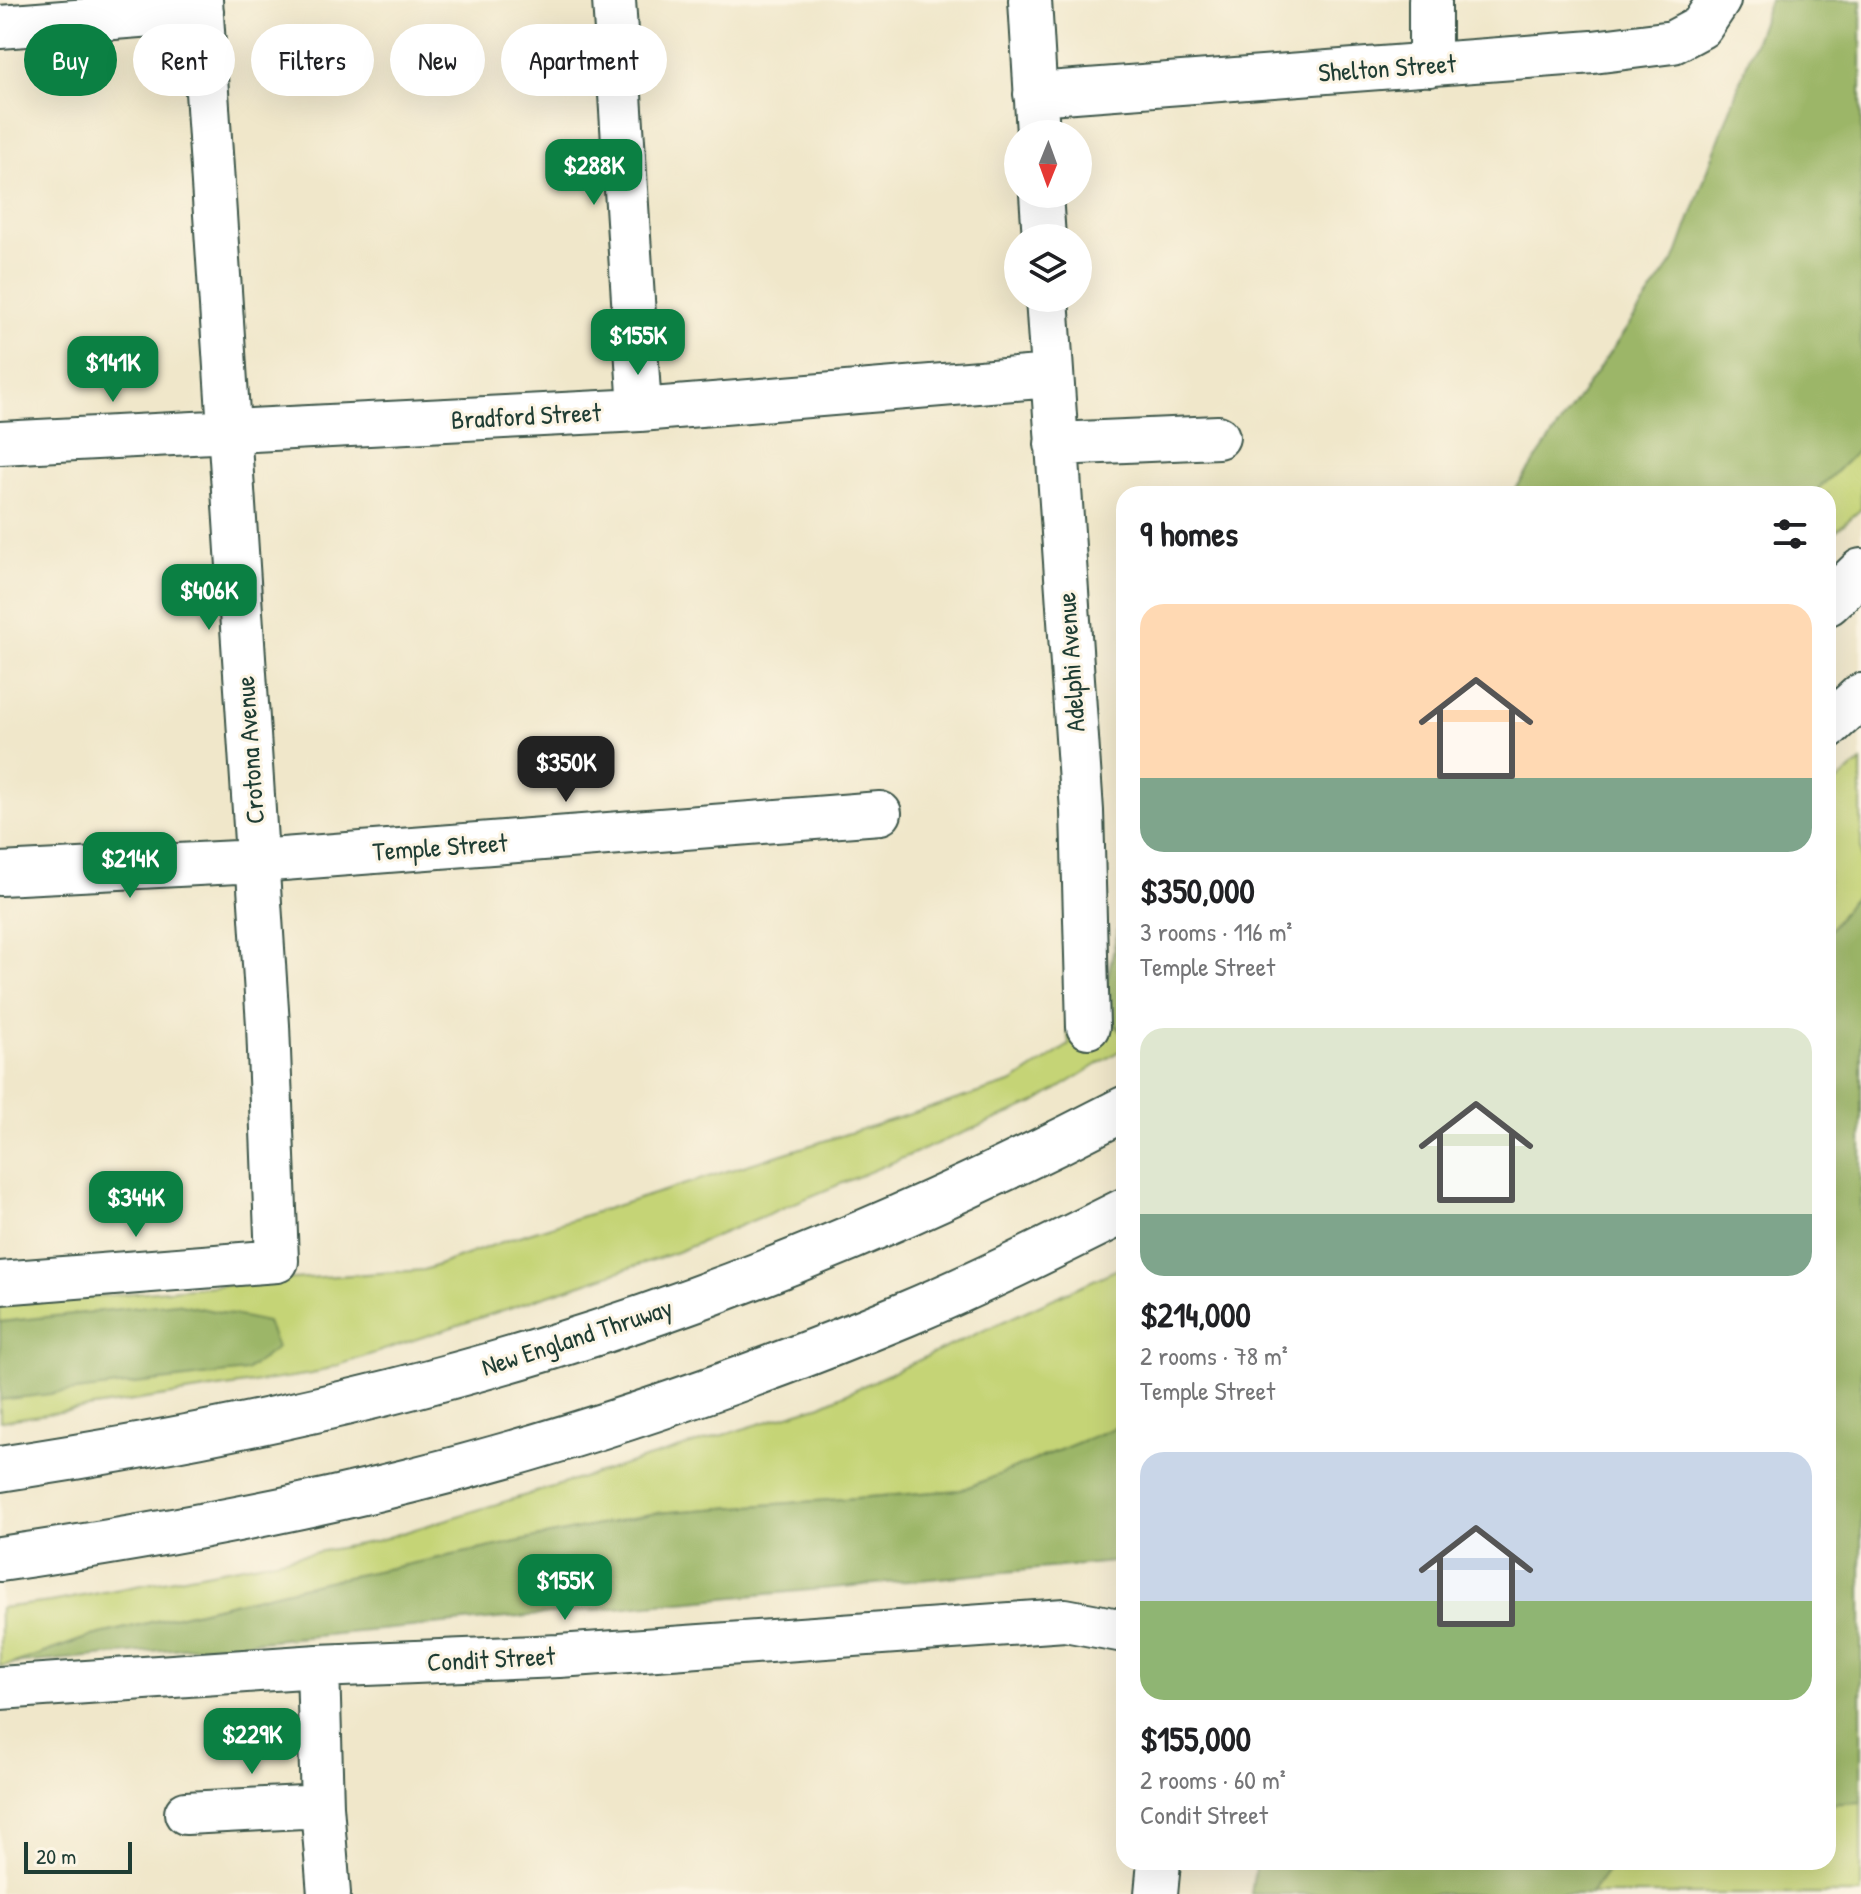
<!DOCTYPE html>
<html lang="en">
<head>
<meta charset="utf-8">
<style>
  :root { --surface:#fff; --page:#f6f6f6; --text:#202124; --muted:#757577; --accent:#0b8043 }
  body { margin:0; font-family:"Patrick Hand",sans-serif; background:var(--page); color:var(--text); height:100vh; display:flex; flex-direction:column; font-size:30px; white-space:nowrap }
  * { box-sizing:border-box; margin:0 }
  p { font-size:26px; color:var(--muted) }
  .icon { flex:none; width:44px; height:44px; fill:none; stroke:currentColor; stroke-width:2; stroke-linecap:round; stroke-linejoin:round }
  .map { position:relative; flex:1; overflow:hidden }
  .side { position:absolute; left:1116px; top:486px; width:720px; height:1384px; display:flex; flex-direction:column; background:var(--surface); border-radius:24px; box-shadow:0 8px 32px #0002 }
  .side>* { flex:none }
  .hud { position:absolute; left:24px; top:24px; width:760px; height:72px; display:flex; gap:16px }
  .needle { width:52px; rotate:181deg }
  .fabs { position:absolute; left:1004px; top:120px; display:grid; gap:16px }
  .fabs a { display:grid; place-items:center; width:88px; height:88px; border-radius:50%; background:var(--surface); box-shadow:0 8px 32px #0002; font-size:40px }
  .scale { position:absolute; left:24px; bottom:20px; width:108px; box-sizing:border-box; padding-left:8px; border:4px solid #1f3d34; border-top:0; font-size:22px; line-height:28px; white-space:nowrap; color:#1f3d34; -webkit-text-stroke:6px #fcf5e5; paint-order:stroke }
  .price { position:absolute; translate:-50% -68px; padding:0 18px; border-radius:16px; background:var(--accent); color:#fff; font-size:26px; line-height:52px; filter:drop-shadow(0 2px 4px #0008) }
  .price::after { content:''; position:absolute; left:50%; top:48px; width:24px; height:18px; margin-left:-12px; background:inherit; clip-path:polygon(0 0,100% 0,50% 100%) }
  .price.selected { background:#222; color:#fff }
  ul { padding:0; list-style:none }
  li { display:grid; align-content:center; gap:16px; height:424px; padding:0 24px }
  li span { display:grid; place-items:center; height:248px; border-radius:24px; color:#555 }
  li>.icon { margin-inline-start:auto }
  span .icon { width:144px; height:144px; fill:#fffc; stroke-width:1 }
  li b { font-size:34px }
  h2 { display:flex; justify-content:space-between; align-items:center; height:96px; padding:0 24px; font-size:34px }
  .pill { padding:0 28px; border-radius:36px; background:var(--surface); box-shadow:0 8px 32px #0002; font-size:28px; line-height:72px }
  .pill.selected { background:var(--accent); color:#fff }
  .map>svg:first-child { display:block }
</style>
</head>
<body>
<div class="map">
<svg width="1861" height="1894" viewBox="0 0 1861 1894">
  <rect width="100%" height="100%" fill="#fcf5e5"/>
  <filter id="ink" filterUnits="userSpaceOnUse"><feTurbulence type="fractalNoise" baseFrequency=".0125" numOctaves="2"/><feDisplacementMap in="SourceGraphic" scale="16" xChannelSelector="R" yChannelSelector="G"/><feConvolveMatrix kernelMatrix="1 2 1 2 8 2 1 2 1" color-interpolation-filters="sRGB"/></filter>
  <filter id="wash" filterUnits="userSpaceOnUse"><feTurbulence type="fractalNoise" baseFrequency=".006" numOctaves="4" result="noise"/><feDisplacementMap in="SourceGraphic" scale="32" xChannelSelector="R" yChannelSelector="G"/><feGaussianBlur stdDeviation="1.8" result="paint"/><feColorMatrix in="noise" values="0 0 0 0 0 0 0 0 0 0 0 0 0 0 0 0 0 1.4 0 .05"/><feComposite in="paint" operator="in"/></filter>
  <g filter="url(#wash)">
    <rect width="100%" height="100%" fill="#f0e7ca"/>
    <path fill="#c5d476" stroke="#728855" stroke-width="2" d="M1861 447V509L1828 538V494H1813Z
      M1861 762V888L1828 933V789Z
      M1102 1005 1120 1032 1124 1030V1048L1035 1103 677 1252 312 1374 0 1421V1305L293 1279 424 1270 516 1237 1013 1082 1069 1045 1066 1019Z
      M1124 1266V1424L961 1490 656 1513 318 1583 92 1636 12 1664 0 1666V1608L51 1602 376 1541 821 1405Z
      M1828 1735 1861 1738V1894H1387L1392 1862H1828Z"/>
    <path fill="#9cb667" stroke="#5e7a4e" stroke-width="2" d="M1770 0H1861V447L1813 494H1512L1676 257Z
      M1861 888V1802L1828 1804V933Z
      M1124 899V1030L1121 1032 1102 1005Z
      M176 1303 267 1322 277 1348 246 1371 0 1400V1322Z
      M1124 1424V1561L12 1664 92 1636 318 1583 656 1513 961 1490Z
      M1256 1862H1613L1590 1894H1251Z"/>
  </g>
  <g filter="url(#ink)">
    <g fill="none" stroke-linecap="round" stroke-linejoin="round">
      <g stroke="#3e564a" stroke-width="46">
        <path id="minor" d="M614 0 640 410
          M1030 0 1038 134
          M1430 0V65
          M0 27 202 11
          M1035 94 1593 52 1673 42 1701 27 1719 0
          M1041 194 1044 238
          M1047 298 1082 811 1088 1027
          M0 443 640 410 1051 376
          M1056 444 1218 437
          M0 874 257 861 880 813
          M0 1283 277 1261 268 1025 201 0
          M318 1666 322 1806 329 1894
          M0 1688 318 1666 559 1656 1065 1620 1124 1631
          M186 1813 322 1806
          M1156 1894 1159 1862"/>
      </g>
      <g stroke="#3e564a" stroke-width="48">
        <path id="highway" d="M1828 603 1861 571
          M1828 726 1861 696
          M0 1469C185 1441 370 1403 549 1348 748 1287 939 1205 1124 1109
          M0 1559C137 1539 274 1515 409 1481 579 1439 745 1381 906 1314 980 1283 1052 1247 1124 1211"/>
      </g>
      <use href="#minor" stroke="#fff" stroke-width="42"/>
      <use href="#highway" stroke="#fff" stroke-width="44"/>
    </g>
  </g>
  <g text-anchor="middle" stroke-width="6" stroke-linejoin="round" paint-order="stroke">
    <g font-size="26" fill="#1f3d34" stroke="#fcf5e5">
      <text transform="translate(1387 68) rotate(-4)" y="9">Shelton Street</text>
      <text transform="translate(526 416) rotate(-3)" y="9">Bradford Street</text>
      <text transform="translate(1071 662) rotate(-94)" y="9">Adelphi Avenue</text>
      <text transform="translate(250 750) rotate(-94)" y="9">Crotona Avenue</text>
      <text transform="translate(440 847) rotate(-4)" y="9">Temple Street</text>
      <text transform="translate(577 1337) rotate(-18)" y="9">New England Thruway</text>
      <text transform="translate(491 1659) rotate(-3)" y="9">Condit Street</text>
    </g>
  </g>
</svg>
<div class="fabs">
<a><svg class="needle" viewBox="-14 -14 28 28"><path d="M0-13l5 13h-10z" fill="#e53935"/><path d="M0 13l5-13h-10z" fill="#757577"/></svg></a>
<a><svg class="icon" aria-label="layers" viewBox="0 0 24 24"><path d="M12 4l9 5-9 5-9-5zM3 14l9 5 9-5"/></svg></a>
</div>
<div class="scale">20 m</div>
<b class="price" style="left:594px;top:207px">$288K</b>
<b class="price" style="left:638px;top:377px">$155K</b>
<b class="price" style="left:113px;top:404px">$141K</b>
<b class="price" style="left:209px;top:632px">$406K</b>
<b class="price selected" style="left:566px;top:804px">$350K</b>
<b class="price" style="left:130px;top:900px">$214K</b>
<b class="price" style="left:136px;top:1239px">$344K</b>
<b class="price" style="left:565px;top:1622px">$155K</b>
<b class="price" style="left:252px;top:1776px">$229K</b>
<div class="hud">
<a class="pill selected">Buy</a>
<a class="pill">Rent</a>
<a class="pill">Filters</a>
<a class="pill">New</a>
<a class="pill">Apartment</a>
</div>
<section class="side">
<h2>9 homes<svg class="icon" aria-label="filters" viewBox="0 0 24 24"><path d="M4 7h16M4 17h16"/><circle cx="9" cy="7" r="2"/><circle cx="15" cy="17" r="2"/></svg></h2>
<ul>
<li><span style="background:linear-gradient(#ffd9b3 70%,#7fa58c 0)"><svg class="icon" aria-label="home" viewBox="0 0 24 24"><path d="M3 11l9-7 9 7M6 9v11h12V9"/></svg></span><div><b>$350,000</b><p>3 rooms · 116 m²</p><p>Temple Street</p></div></li>
<li><span style="background:linear-gradient(#dfe7d0 75%,#7fa58c 0)"><svg class="icon" aria-label="home" viewBox="0 0 24 24"><path d="M3 11l9-7 9 7M6 9v11h12V9"/></svg></span><div><b>$214,000</b><p>2 rooms · 78 m²</p><p>Temple Street</p></div></li>
<li><span style="background:linear-gradient(#c9d6e8 60%,#8fb573 0)"><svg class="icon" aria-label="home" viewBox="0 0 24 24"><path d="M3 11l9-7 9 7M6 9v11h12V9"/></svg></span><div><b>$155,000</b><p>2 rooms · 60 m²</p><p>Condit Street</p></div></li>
</ul>
</section>
</div>
</body>
</html>
